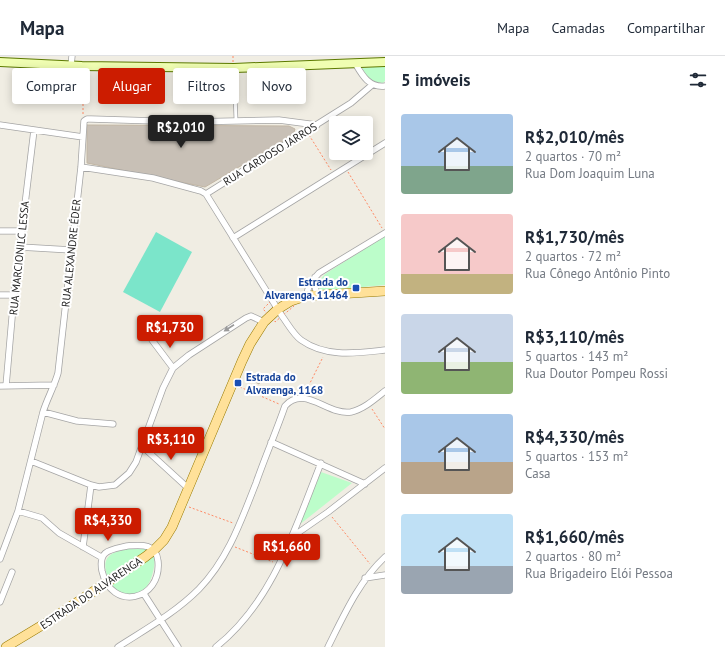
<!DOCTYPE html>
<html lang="pt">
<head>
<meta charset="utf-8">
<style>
  :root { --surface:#fff; --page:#f6f6f7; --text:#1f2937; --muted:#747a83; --line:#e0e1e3; --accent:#cc1c00 }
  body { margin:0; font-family:"PT Sans",sans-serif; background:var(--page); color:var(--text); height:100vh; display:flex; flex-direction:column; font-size:15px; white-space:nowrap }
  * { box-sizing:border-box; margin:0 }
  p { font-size:13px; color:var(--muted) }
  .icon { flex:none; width:22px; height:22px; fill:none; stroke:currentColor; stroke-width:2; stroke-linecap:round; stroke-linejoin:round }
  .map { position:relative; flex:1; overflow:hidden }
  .side { display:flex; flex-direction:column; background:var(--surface); width:340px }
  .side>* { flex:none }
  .top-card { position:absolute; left:12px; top:12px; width:313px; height:36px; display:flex; gap:8px }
  .controls { position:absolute; left:329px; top:60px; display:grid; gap:8px }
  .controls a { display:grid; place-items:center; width:44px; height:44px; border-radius:4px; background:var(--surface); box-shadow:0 2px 10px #0003; font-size:20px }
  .price { position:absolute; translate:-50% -34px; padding:0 9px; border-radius:4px; background:var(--accent); color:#fff; font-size:13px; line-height:26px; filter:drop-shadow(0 1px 2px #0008) }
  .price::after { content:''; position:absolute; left:50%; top:24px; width:12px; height:9px; margin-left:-6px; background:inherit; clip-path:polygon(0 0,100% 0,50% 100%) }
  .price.selected { background:#222; color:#fff }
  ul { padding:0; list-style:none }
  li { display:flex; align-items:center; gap:12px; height:100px; padding:0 16px }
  li span { display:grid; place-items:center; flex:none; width:112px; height:80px; border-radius:4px; color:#555 }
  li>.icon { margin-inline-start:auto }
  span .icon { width:48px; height:48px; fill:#fffc; stroke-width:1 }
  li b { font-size:17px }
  h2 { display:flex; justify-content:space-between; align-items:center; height:48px; padding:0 16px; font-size:17px }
  .tag { padding:0 14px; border-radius:4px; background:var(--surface); box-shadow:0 2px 10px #0003; font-size:14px; line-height:36px }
  .tag.selected { background:var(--accent); color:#fff }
  header { display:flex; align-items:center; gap:24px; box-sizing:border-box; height:56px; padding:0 20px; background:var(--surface); border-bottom:1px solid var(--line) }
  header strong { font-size:19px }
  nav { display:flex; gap:22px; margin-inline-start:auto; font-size:14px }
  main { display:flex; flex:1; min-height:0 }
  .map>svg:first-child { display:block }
</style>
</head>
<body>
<header>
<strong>Mapa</strong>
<nav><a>Mapa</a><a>Camadas</a><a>Compartilhar</a></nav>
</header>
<main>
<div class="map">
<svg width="385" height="591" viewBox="0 0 385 591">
  <rect width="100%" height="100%" fill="#f0ede3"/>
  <path fill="#bcfdca" d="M385 10V25L383 27 370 25 362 12Z
    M385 180V229L319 235 320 224 325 218Z
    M321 416 352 427 299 469Z
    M130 492C136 493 147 491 151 496 155 500 155 506 154 511 151 528 144 541 124 538 121 537 119 537 116 535 110 528 108 524 106 516 102 497 116 496 130 492Z"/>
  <path fill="#7be5ca" d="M156 176 192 196 160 256 123 236Z"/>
  <path fill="#c8c0b6" stroke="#c2b6a4" d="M87 69 289 70 295 73 293 79 205 131 87 107Z
    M248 316 262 321 259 328 246 321Z"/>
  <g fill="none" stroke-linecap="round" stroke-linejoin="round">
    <g stroke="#a5a5a5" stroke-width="4.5">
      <path id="lane" d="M234 12 236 64"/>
    </g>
    <g stroke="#a5a5a5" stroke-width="7">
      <path id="street" d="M355 7C362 19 369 32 385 30
        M71 9 72 0
        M0 69 83 81
        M81 111 153 122 201 135 206 138 282 260C288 268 293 278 301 284 326 302 357 297 385 294
        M206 138 351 47 372 29
        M0 175H21
        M233 182 385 87
        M20 191 71 194
        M315 221V230L317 239
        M0 239H14
        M306 240 310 227 319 217 385 177
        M152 284 173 312
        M0 330 54 329
        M6 330 14 239 34 74
        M43 356 77 365 113 368
        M271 386 365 428
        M142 390 189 433
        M31 405 91 429 99 431 115 429 129 417 136 406 163 332 173 312 189 299 246 262 251 260 264 266
        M18 455 42 462 59 477 101 501
        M292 481 328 456 385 412
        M127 490C141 489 156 487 158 505 162 545 111 556 102 515 98 494 110 494 127 490Z
        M83 491 91 429
        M0 503 18 455 43 356C47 343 54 331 58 317L81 111 84 65 87 63H91L188 66 279 64 317 69
        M365 522 385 519
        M144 538 178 591
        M0 546 12 516
        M118 591C146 573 175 557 199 533 228 503 241 465 256 427 265 401 276 376 285 350 304 328 328 360 351 356 364 353 375 343 385 335
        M216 591C273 546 295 472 321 407
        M328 591C344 559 359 525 385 501"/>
    </g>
    <g stroke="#5c7a00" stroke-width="10">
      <path id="secondary" d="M0 6 82 10 234 12 385 6"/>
    </g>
    <g stroke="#987a00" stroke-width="10">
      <path id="primary" d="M6 591 49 565 145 501 154 494 164 484 172 471 242 305 250 288 264 266 278 253 291 245 306 240 385 235"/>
    </g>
    <path stroke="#ff8a65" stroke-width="1" stroke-dasharray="2 2" stroke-linecap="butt" d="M233 0V6
      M83 16V59
      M309 79 331 114
      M348 116 382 172
      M288 239 294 250 275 266 263 253 272 244Z
      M240 331 279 348
      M305 337 323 301
      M372 353 385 373
      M189 451 233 467
      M332 461 370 508
      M235 491 273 506"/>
    <use href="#lane" stroke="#fff" stroke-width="3"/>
    <use href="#street" stroke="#fff" stroke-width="5.5"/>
    <use href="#secondary" stroke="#f0feb2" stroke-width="8"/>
    <use href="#primary" stroke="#ffe199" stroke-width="9"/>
  </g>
  <defs><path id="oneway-solid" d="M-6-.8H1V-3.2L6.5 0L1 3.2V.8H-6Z"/></defs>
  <use fill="#9a9a9a" href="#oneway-solid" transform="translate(229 272) rotate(147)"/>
  <g fill="#1a4fb4" stroke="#fff" stroke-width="1.5">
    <rect x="352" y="228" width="8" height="8" rx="2"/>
    <rect x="234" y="323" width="8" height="8" rx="2"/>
  </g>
  <g text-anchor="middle" stroke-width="4" stroke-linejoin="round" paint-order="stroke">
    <g font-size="11" fill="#1e1e1e" stroke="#fff">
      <text transform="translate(270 98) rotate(-32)" y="4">RUA CARDOSO JARROS</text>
      <text transform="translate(71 197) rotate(-84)" y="4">RUA ALEXANDRE ÉDER</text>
      <text transform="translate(19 202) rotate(-84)" y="4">RUA MARCIONILC LESSA</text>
      <text transform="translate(91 537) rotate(-34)" y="4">ESTRADA DO ALVARENGA</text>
    </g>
    <g font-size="11" font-weight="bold" fill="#164399" stroke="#fff" text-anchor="end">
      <text x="348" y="230">Estrada do<tspan x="348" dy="13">Alvarenga, 11464</tspan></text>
      <text x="246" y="325" text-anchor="start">Estrada do<tspan x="246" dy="13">Alvarenga, 1168</tspan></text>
    </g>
  </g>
</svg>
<div class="controls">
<a><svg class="icon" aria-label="layers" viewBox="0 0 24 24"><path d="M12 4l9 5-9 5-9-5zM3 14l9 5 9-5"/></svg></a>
</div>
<b class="price selected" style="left:181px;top:93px">R$2,010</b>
<b class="price" style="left:170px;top:293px">R$1,730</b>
<b class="price" style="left:171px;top:405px">R$3,110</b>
<b class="price" style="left:108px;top:486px">R$4,330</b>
<b class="price" style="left:287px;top:512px">R$1,660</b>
<div class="top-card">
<a class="tag">Comprar</a>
<a class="tag selected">Alugar</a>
<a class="tag">Filtros</a>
<a class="tag">Novo</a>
</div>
</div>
<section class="side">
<h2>5 imóveis<svg class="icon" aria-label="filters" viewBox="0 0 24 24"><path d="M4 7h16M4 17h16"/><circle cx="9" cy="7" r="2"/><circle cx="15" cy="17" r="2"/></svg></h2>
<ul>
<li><span style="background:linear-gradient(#a9c7e8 65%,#7fa58c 0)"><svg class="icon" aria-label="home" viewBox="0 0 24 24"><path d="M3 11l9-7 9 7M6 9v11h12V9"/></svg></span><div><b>R$2,010/mês</b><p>2 quartos · 70 m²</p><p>Rua Dom Joaquim Luna</p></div></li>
<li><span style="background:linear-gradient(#f6c9c9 75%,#c2b280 0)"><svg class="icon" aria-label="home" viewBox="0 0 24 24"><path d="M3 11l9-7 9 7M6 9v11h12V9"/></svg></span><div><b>R$1,730/mês</b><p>2 quartos · 72 m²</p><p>Rua Cônego Antônio Pinto</p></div></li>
<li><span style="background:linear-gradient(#c9d6e8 60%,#8fb573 0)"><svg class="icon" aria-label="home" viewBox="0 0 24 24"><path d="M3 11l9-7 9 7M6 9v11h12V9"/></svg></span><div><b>R$3,110/mês</b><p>5 quartos · 143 m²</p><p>Rua Doutor Pompeu Rossi</p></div></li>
<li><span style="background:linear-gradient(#a9c7e8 60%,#b9a48a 0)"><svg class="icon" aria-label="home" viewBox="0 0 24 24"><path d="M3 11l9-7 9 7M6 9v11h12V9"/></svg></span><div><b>R$4,330/mês</b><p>5 quartos · 153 m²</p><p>Casa</p></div></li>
<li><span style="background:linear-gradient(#bfe0f5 65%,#9aa5b1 0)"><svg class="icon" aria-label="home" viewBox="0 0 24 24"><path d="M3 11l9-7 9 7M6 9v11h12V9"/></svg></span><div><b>R$1,660/mês</b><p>2 quartos · 80 m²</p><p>Rua Brigadeiro Elói Pessoa</p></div></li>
</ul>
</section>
</main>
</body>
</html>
